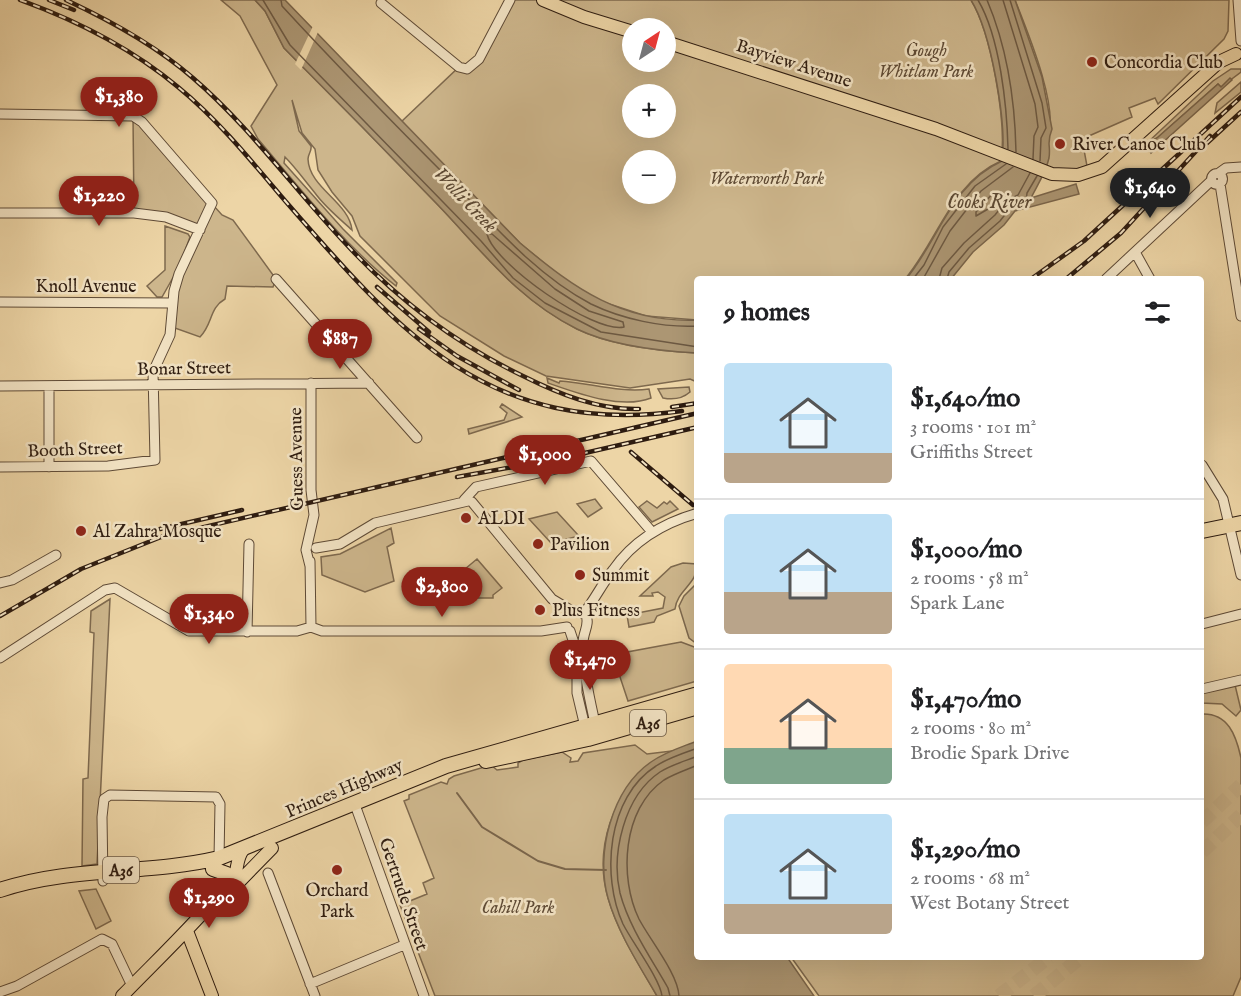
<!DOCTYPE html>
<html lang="en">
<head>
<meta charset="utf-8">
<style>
  :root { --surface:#fff; --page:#f2f2f2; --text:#202124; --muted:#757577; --line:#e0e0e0; --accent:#8f2418 }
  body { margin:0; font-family:"IM FELL English",serif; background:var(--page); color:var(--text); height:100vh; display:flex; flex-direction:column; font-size:22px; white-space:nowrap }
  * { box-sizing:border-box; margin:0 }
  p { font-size:20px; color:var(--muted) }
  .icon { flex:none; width:33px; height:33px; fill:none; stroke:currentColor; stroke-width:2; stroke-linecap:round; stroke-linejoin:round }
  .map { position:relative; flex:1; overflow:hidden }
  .side { position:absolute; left:694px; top:276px; width:510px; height:684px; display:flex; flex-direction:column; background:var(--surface); border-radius:6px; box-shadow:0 6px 24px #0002 }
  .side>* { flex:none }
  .needle { width:39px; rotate:36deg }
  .buttons { position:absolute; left:622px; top:18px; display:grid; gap:12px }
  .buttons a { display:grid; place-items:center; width:54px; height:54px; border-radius:50%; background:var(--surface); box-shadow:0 6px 24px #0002; font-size:30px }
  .price { position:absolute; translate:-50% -51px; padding:0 14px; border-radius:21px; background:var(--accent); color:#fff; font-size:20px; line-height:39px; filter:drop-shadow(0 2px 3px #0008) }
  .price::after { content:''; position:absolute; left:50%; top:36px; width:18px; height:14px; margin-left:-9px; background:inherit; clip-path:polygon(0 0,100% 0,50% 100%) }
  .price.on { background:#222; color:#fff }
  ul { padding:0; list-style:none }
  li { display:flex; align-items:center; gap:18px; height:150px; padding:0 30px }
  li+li { border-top:2px solid var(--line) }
  li span { display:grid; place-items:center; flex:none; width:168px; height:120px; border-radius:6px; color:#555 }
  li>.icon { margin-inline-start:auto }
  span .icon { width:72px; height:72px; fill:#fffc; stroke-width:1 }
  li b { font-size:26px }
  h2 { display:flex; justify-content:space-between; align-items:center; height:72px; padding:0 30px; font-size:26px }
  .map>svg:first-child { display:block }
</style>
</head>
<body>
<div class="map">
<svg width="1241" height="996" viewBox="0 0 1241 996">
  <rect width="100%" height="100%" fill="#edd5a6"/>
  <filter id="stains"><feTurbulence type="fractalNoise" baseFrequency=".00333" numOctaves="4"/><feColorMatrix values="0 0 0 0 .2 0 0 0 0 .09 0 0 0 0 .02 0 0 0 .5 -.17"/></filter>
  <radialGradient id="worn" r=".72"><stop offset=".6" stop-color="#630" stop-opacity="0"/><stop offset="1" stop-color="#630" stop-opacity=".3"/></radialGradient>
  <path fill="#cdb68c" stroke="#7e694e" stroke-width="1.5" fill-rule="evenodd" d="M221 0H255L265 11 284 48C336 100 387 152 438 205 483 252 517 299 577 329 612 346 659 351 697 353V382L690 379 630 388 546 376 504 356 440 316 360 236 352 216 332 192 318 170 315 149 302 133 292 100 299 131 311 146C312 151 308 154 308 159 309 188 349 202 352 230 340 219 325 207 315 193 305 181 296 168 285 157L284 163 343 229 397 283 396 286C347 248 298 186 258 139L251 126 277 85 240 16Z
    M507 0H971C991 32 1007 123 1001 161 951 183 938 240 905 279H698L697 320 646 316 594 299 562 278 520 243 401 122 459 67 479 59ZM633 28H666V62H633ZM633 94H666V128H633ZM633 160H666V194H633Z
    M1015 0H1229L1228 31 1224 39 1158 104 1155 98 1129 108 1132 117 1082 139 1087 166C1072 171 1060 174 1045 165 1050 156 1045 147 1048 138 1059 107 1028 33 1015 0Z
    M1231 69H1241V72L1221 87 1218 84 1157 138 1146 144 1213 81Z
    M1241 82V92L1215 113 1217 103Z
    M133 116 222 215 233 220 276 279 273 287 227 286 225 299C209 308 213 324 200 337L172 327 171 307 200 230 134 213Z
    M165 226 188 234 190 237 179 267 162 297H157L147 286 165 270Z
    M547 378 559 383 560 381C590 383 620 393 649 389L651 398C621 410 577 393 548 383Z
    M689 387 690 392C682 399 673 400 663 398L658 389Z
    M502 404 522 417 469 434 468 429 504 420 507 413 500 407Z
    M595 499 602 508 588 517 577 504Z
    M647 501 657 508 664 502 667 504 670 501 678 509 652 522 639 507Z
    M557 512 579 536 551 543 529 519Z
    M391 528 394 543 387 547 394 581 365 592 322 575 321 557 340 554Z
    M477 559 502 588 493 595V598H441V589Z
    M683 563 697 564C698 584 677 590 675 609L657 616 654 622 629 627 627 615 663 608 665 597 658 592 652 593 653 596H640L671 567Z
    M697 583V644L689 638 679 606 684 596Z
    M110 599 97 864 82 866 83 779 88 778 94 633 90 632 91 611Z
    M681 642 697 648V681L628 701 620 677 622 653Z
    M1235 685 1241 710 1236 716 1222 704 1202 703V693Z
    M1202 714C1228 713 1236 735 1241 758V977L1233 996H819L791 957H1202Z
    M635 745 647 754 672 751C620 776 591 841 608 898 618 933 639 964 657 996H435L400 905 427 894 423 883 434 878 404 801 409 799V795L441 782 447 784 449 779 454 776 491 765 497 770 518 767V763L523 760 562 752 571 758 570 762 578 761 583 753Z
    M96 889 111 921 96 929 79 891Z"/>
  <path fill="#ac9673" stroke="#7a654b" stroke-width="1.5" d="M255 0H285L520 243C575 289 622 323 697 320V353C659 351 612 346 577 329 517 299 483 252 438 205 387 152 336 100 284 48L265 11Z
    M971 0H1015L1042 77 1052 129C1046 144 1051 144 1049 158 1046 172 1038 184 1031 198L1076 184 1079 194 1015 211 1004 225 973 252 951 279H906C939 240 951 184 1002 161 1007 123 991 32 971 0Z
    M1230 78 1232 80 1151 153 1146 144 1157 138 1218 84 1221 87Z
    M697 741 698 957H787L814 996H657C639 965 618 933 608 898 595 853 612 789 651 762 665 752 682 747 697 741Z"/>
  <path fill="#edd5a6" d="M313 26 318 32 301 70 295 64Z"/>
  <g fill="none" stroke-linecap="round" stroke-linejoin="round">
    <path stroke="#6d5942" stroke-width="1.5" d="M263 0 290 45 481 241 513 278 545 303 601 332 698 347
      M281 0 282 6C339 68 398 128 457 187 497 229 539 277 591 304 622 319 663 328 698 326
      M978 0C1000 37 1007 106 1008 149
      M987 0C1007 47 1015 101 1016 152
      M1003 0 1035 104 1038 127 1034 136 1033 159
      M1010 0 1042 103 1046 128 1041 138 1040 161
      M994 192 998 193V197L988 209 976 216V212Z
      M487 234H492L555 289 589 311 623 322 624 327C594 334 493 263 487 234Z
      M913 279 924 265 943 227 975 186 1006 164
      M923 279 950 231 981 191 1013 167
      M939 279 942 268 964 243 995 215 1006 201 1018 195 1030 173
      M947 279 949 272 969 248 1000 221 1011 207 1026 201 1027 193 1037 176
      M662 996C660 979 632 942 623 924 601 876 607 797 656 766 668 758 684 753 698 748
      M670 996 668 988C651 958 629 927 620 893 611 854 624 796 660 772 671 765 685 761 698 756
      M679 996C678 974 650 940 639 919 619 878 622 809 664 780 674 774 686 770 698 765"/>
    <path stroke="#7a654b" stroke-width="2" d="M457 793 482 827 538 861 565 869 606 870"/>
    <path stroke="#c7b088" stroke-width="14" stroke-dasharray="14 7" stroke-linecap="butt" d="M1202 822 1241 785
      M1202 852 1241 815
      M999 996 1049 957
      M1034 996 1081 957"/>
    <g stroke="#5e4a36" stroke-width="11">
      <path id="minor" d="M1238 0 1241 41
        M381 3 459 67 467 69 479 59 510 0
        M0 114 133 116 142 122 212 203 179 274 174 291 170 335 153 372 155 460 108 466 0 467
        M1219 173 1226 168 1241 167
        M1211.5 179a5.5 5.5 0 1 1 11 0a5.5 5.5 0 1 1-11 0Z
        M1220 184 1241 316
        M0 213H134L166 217 200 230
        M1135 252 1150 279
        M276 279 417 438
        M1106 279 1212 180
        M0 302 172 303
        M0 386 369 383
        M49 386V467
        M1202 465 1223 499 1241 575
        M464 500 476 487 591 461 652 532
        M472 502 552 599 572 611H578L586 615C590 625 583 632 583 643 583 672 590 700 596 728
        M316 548 340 544 375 523 468 501
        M310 561 311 627
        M310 566 306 550 314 515 311 490V383
        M0 583 12 580 56 555
        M584 613C595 599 602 584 613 570 633 541 663 523 698 513
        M1202 624 1241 614
        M311 627 322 631H541L567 627
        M570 631 577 652V693L586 731
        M247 632 249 544
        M0 658 105 590 115 588 189 631H297L311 627
        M1202 689 1241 680
        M354 802 424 996
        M268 873 315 996
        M103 881 102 817 104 799 110 795 216 797 220 804 219 858
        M310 984 404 945
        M0 992 17 986 102 939 112 944 132 986"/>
    </g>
    <g stroke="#2e1c10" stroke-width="14">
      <path id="major" d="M543 0 584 17 633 32
        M666 42 936 129 1052 174 1078 175 1102 167 1219 62 1236 54
        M233 888 272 848
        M187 931 212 996
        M122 996C159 958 198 921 232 880 239 872 235 860 243 850"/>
    </g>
    <g stroke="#2e1c10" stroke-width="16">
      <path id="highway" d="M1202 531 1241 523
        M486 761 588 739 698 707
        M213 869 227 874 230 882
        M0 890C71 866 147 875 219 858L446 766 698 694"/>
    </g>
    <use href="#minor" stroke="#f3e4c5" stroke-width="9"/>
    <use href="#major" stroke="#edd5a6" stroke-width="12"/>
    <use href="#highway" stroke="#edd5a6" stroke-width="14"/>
    <g stroke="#2e1c10" stroke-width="4.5">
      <path id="rail" d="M20 0C78 21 131 48 178 87 217 119 249 158 281 196 398 331 487 437 682 411
        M49 0 74 10
        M66 0C111 21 155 45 193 78 250 127 294 189 346 244 396 298 456 344 523 376 559 394 598 410 639 409
        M1207 143 1241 112
        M1031 279 1084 241 1241 97
        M1066 279 1121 233 1210 136
        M377 287 429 332
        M419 329 457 356 519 390
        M672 407 698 403
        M631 452 693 505
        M457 477 563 458 698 427
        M160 529 242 510
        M0 616 81 569 161 537 698 413"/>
    </g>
    <use href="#rail" stroke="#f3e4c5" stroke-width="2" stroke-dasharray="7" stroke-linecap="butt"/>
  </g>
  <g fill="#8f2418" stroke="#f3e4c5" stroke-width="2">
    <circle cx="1092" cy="62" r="6"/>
    <circle cx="1060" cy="144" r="6"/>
    <circle cx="466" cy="518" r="6"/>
    <circle cx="81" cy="531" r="6"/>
    <circle cx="538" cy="544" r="6"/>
    <circle cx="580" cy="575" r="6"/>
    <circle cx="540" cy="610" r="6"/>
    <circle cx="337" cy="870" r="6"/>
  </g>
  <g text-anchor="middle" stroke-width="5" stroke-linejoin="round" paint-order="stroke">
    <g fill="#f3e4c5" stroke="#695846" stroke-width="1.5">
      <rect x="630" y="710" width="36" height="26" rx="4.5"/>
      <rect x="103" y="857" width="36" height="26" rx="4.5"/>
    </g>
    <g font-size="16" font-weight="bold" fill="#2e1c10">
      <text x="648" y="729">A36</text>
      <text x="121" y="876">A36</text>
    </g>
    <g font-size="18" font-style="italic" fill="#5e4a35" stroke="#f3e4c5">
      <text x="926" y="56">Gough<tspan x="926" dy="21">Whitlam Park</tspan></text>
      <text x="767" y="184">Waterworth Park</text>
      <text x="518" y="913">Cahill Park</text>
    </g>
    <g font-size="18" fill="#2e1c10" stroke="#f3e4c5" text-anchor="start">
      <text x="1104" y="68">Concordia Club</text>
      <text x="1072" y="150">River Canoe Club</text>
      <text x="478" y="524">ALDI</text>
      <text x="93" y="537">Al Zahra Mosque</text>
      <text x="550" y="550">Pavilion</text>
      <text x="592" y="581">Summit</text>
      <text x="552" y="616">Plus Fitness</text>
      <text x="337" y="896" text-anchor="middle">Orchard<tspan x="337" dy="21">Park</tspan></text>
    </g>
    <g font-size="18" fill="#2e1c10" stroke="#f3e4c5">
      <text transform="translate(794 63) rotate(18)" y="6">Bayview Avenue</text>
      <text x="86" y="292">Knoll Avenue</text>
      <text transform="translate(184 368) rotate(-1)" y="6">Bonar Street</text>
      <text transform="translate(75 449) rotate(-2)" y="6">Booth Street</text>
      <text transform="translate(296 459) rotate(-91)" y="6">Guess Avenue</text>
      <text transform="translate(344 788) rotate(-23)" y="6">Princes Highway</text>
      <text transform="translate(404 894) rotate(71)" y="6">Gertrude Street</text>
    </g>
    <g font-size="20" font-style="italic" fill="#5a4733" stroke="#f3e4c5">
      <text transform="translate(466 199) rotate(46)" y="7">Wolli Creek</text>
      <text x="989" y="208">Cooks River</text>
    </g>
  </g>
  <rect width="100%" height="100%" filter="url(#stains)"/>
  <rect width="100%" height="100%" fill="url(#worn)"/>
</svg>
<div class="buttons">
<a><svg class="needle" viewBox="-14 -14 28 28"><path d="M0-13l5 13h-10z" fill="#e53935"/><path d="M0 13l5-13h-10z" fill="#757577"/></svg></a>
<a>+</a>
<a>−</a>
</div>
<b class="price" style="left:119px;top:128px">$1,380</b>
<b class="price on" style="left:1150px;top:219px">$1,640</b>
<b class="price" style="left:99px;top:227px">$1,220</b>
<b class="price" style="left:340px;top:370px">$887</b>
<b class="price" style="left:545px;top:486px">$1,000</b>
<b class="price" style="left:442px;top:618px">$2,800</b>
<b class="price" style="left:209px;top:645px">$1,340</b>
<b class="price" style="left:590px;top:691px">$1,470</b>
<b class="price" style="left:209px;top:929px">$1,290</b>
<section class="side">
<h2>9 homes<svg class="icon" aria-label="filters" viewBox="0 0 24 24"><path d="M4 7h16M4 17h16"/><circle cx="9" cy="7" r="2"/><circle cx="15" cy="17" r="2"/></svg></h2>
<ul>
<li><span style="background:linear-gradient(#bfe0f5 75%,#b9a48a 0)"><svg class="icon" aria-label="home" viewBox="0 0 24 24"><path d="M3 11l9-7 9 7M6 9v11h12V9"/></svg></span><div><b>$1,640/mo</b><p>3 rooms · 101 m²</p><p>Griffiths Street</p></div></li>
<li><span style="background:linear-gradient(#bfe0f5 65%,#b9a48a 0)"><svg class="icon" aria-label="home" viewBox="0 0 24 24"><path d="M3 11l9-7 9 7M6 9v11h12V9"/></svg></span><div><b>$1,000/mo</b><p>2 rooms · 58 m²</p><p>Spark Lane</p></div></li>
<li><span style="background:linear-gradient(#ffd9b3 70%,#7fa58c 0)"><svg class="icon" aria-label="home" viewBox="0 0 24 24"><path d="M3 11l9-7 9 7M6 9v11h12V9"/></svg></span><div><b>$1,470/mo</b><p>2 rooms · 80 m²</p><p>Brodie Spark Drive</p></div></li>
<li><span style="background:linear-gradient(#bfe0f5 75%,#b9a48a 0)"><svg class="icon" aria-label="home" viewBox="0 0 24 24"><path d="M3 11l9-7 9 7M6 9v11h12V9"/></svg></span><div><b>$1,290/mo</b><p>2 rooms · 68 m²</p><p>West Botany Street</p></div></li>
</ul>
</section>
</div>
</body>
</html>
